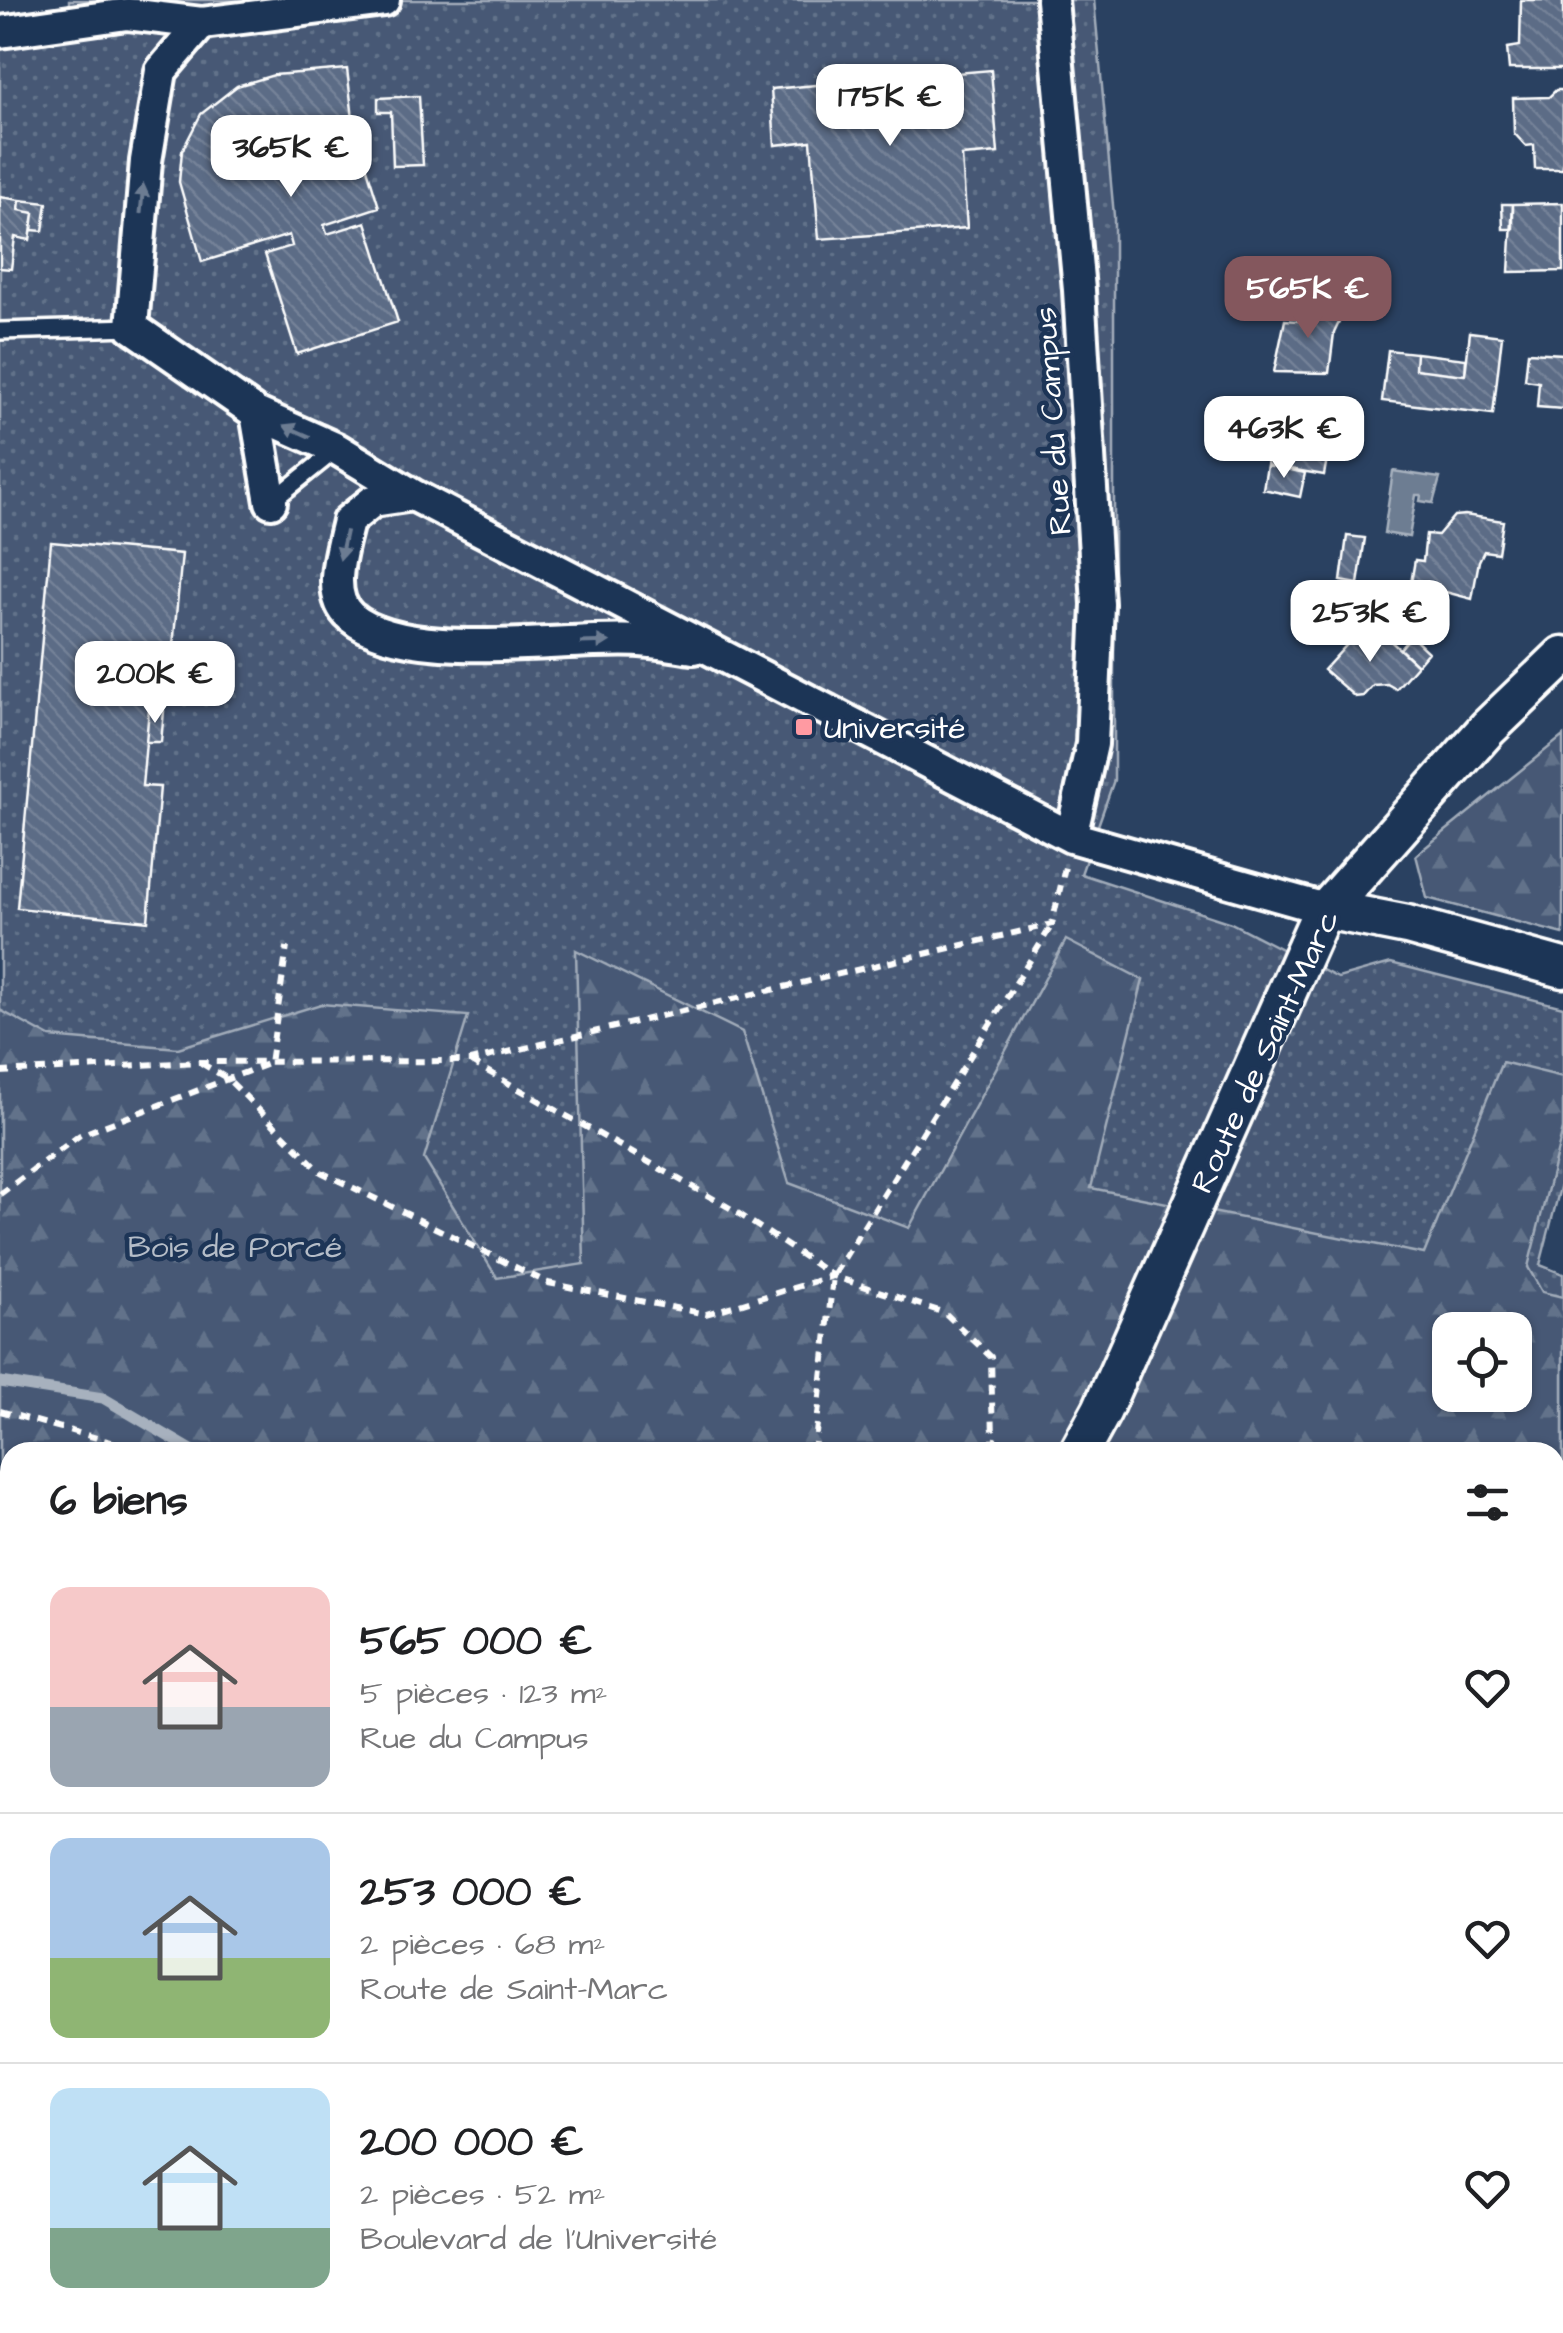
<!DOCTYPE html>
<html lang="fr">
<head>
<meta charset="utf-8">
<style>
  :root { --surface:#fff; --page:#f2f2f2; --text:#202124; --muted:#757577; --line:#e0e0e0; --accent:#84575d }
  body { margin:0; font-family:"Architects Daughter",sans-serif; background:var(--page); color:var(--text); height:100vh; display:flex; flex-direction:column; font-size:38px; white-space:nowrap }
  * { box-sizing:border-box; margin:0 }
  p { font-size:32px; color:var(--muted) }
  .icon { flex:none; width:55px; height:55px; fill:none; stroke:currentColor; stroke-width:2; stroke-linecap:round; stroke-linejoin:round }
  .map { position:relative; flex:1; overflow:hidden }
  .drawer { position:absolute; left:0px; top:1442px; width:1565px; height:892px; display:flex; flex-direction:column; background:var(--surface); border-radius:30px 30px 0 0; box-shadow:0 2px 8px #0004 }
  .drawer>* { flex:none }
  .buttons { position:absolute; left:1432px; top:1312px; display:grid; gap:20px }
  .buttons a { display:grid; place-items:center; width:100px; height:100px; border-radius:20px; background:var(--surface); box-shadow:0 2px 8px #0004; font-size:50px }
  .price { position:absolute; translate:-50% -85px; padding:0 22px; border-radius:20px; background:#fff; color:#222; font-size:32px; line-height:65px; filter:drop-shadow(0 2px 5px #0008) }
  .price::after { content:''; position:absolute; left:50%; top:60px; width:30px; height:22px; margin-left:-15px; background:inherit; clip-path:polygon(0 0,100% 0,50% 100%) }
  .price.active { background:var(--accent); color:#fff }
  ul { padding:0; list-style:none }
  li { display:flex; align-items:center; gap:30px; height:250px; padding:0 50px }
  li+li { border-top:2px solid var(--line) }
  li span { display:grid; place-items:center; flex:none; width:280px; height:200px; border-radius:20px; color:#555 }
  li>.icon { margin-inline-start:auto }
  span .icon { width:120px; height:120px; fill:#fffc; stroke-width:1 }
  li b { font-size:42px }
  h2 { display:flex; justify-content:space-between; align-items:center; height:120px; padding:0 50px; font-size:42px }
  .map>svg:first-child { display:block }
</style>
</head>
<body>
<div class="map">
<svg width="1563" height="2333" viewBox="0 0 1563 2333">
  <defs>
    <pattern id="grass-dots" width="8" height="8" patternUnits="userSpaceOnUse" patternTransform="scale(2.5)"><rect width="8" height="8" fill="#465975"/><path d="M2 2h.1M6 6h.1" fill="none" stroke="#62728a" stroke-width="1.8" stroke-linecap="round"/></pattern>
    <pattern id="forest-firs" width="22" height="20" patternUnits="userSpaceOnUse" patternTransform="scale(2.5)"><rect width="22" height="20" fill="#465975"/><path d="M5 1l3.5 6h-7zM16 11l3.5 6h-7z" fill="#62728a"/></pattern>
    <pattern id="building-back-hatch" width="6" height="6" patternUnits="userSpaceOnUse" patternTransform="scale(2.5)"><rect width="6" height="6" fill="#5b6c86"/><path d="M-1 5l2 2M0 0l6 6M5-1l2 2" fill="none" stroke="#748298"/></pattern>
  </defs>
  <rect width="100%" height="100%" fill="#2a4161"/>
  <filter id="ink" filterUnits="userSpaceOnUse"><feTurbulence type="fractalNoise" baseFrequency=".01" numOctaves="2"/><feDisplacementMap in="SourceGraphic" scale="20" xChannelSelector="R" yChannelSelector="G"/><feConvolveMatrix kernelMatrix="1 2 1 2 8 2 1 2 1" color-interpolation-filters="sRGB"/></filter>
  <g filter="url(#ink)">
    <path fill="url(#grass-dots)" stroke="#a2acba" stroke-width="2.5" fill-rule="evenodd" d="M69 0H1094L1114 216V780L1081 874 1231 923 1338 978 1391 963 1563 1007V1176L1540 1265 1563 1274V1900L1555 1898V1452H10V1895H0V42L69 38ZM1450 1330H1515V1395H1450Z"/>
    <path fill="url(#forest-firs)" stroke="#a2acba" stroke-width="2.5" fill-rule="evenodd" d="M1563 736V934L1427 898 1416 855Z
      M1066 940 1143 980 1091 1188 1424 1254 1502 1062 1563 1077V1129L1528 1267 1542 1292 1563 1297V1900L1555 1898V1452H10V1809L0 1807V1010L50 1037 178 1048 321 1004 468 1016 424 1159 497 1278 584 1264 576 950 742 1032 789 1183 909 1228ZM1450 1330H1515V1395H1450Z"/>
    <path fill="#6d7d92" stroke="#a7b1be" stroke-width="2.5" d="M1393 471 1440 478 1433 503 1420 501 1421 495H1416L1409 537 1384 533Z"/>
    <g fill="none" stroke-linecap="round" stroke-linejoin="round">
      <path stroke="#a7b1be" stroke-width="11" d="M0 1382 103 1398 195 1452
        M1555 1821 1563 1822"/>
    </g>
    <path fill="url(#building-back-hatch)" stroke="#fff" stroke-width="2.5" d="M1521 0H1563V69H1509L1507 48 1520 46Z
      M347 69 354 127 379 207 324 225 327 234 366 222 398 322 297 354 265 254 292 246 289 235 202 262 179 182 182 151 201 114 237 86 274 75Z
      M991 70 998 153 962 156 967 228 819 239 811 141 775 145 771 89Z
      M1556 90H1563V169H1535L1534 145 1526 146 1514 133 1513 98 1549 97Z
      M419 96 423 165 393 166 391 112H378V98Z
      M0 197 20 200 19 210 34 213 30 240 15 237 11 269 0 268Z
      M20 200 47 203 43 231 32 230 34 213 19 210Z
      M1563 203V271L1509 272 1513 204Z
      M1502 204H1513V229H1503Z
      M1313 299 1342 316 1334 333 1329 373 1274 372 1285 320 1299 321Z
      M1470 332 1502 336 1493 414 1382 401 1388 350 1416 353 1415 369 1465 375Z
      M1528 352 1563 354V409L1537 407 1539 382 1525 380Z
      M1416 353 1466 359 1465 375 1415 369Z
      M1276 410 1334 420 1324 475 1267 465Z
      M1267 465 1305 473 1300 497 1263 489Z
      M1465 515 1503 521 1498 553 1484 551 1479 561 1472 599 1411 583 1415 560 1423 561 1426 534 1438 535 1454 516Z
      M1347 536 1365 538 1358 584 1341 581Z
      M51 542 182 554 171 667 153 666 142 786 160 787 148 921 17 908Z
      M1384 635 1417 665 1396 689 1387 684 1373 685 1363 696 1355 697 1324 670 1352 639Z
      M1411 636 1428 652 1417 665 1400 649Z
      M149 709 164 711 161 742H146Z
      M1555 1990H1563V2079H1555Z
      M1563 2171V2274L1555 2275V2173Z
      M4 2216 10 2224V2293L0 2301V2220Z
      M10 2293V2325H175L181 2333H0V2301Z
      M431 2325H502L500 2333H430Z"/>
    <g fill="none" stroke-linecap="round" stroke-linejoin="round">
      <g stroke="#fff" stroke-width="22">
        <path id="service" d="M0 331 132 327
          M271 502 337 449"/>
      </g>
      <g stroke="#fff" stroke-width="38">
        <path id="minor" d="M1052 0 1079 290 1098 604 1092 744 1071 837
          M202 23 161 71 146 161 132 327 256 413 337 449 413 495 1071 837 1325 909
          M0 32 127 14 202 23 384 0
          M256 413 271 502
          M413 495 373 501 348 521C342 549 325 595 351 617 408 665 567 636 640 641 658 642 676 646 694 648
          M1205 2325 1206 2333"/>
      </g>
      <g stroke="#fff" stroke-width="45">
        <path id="tertiary" d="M1325 909 1407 925 1563 968
          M1079 1452 1102 1410 1320 917 1488 728 1563 656
          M627 2333 629 2325"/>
      </g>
      <path stroke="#fff" stroke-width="6" stroke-dasharray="10 8" stroke-linecap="butt" d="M471 1062 730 1208 833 1276 945 1313 991 1357 993 1439 1012 1452
        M201 1063 228 1079 321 1172 548 1283 706 1314 833 1276
        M0 1072 199 1062 470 1061 1052 924 1065 867
        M0 1194 80 1135 270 1063 287 947
        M0 1411 147 1452
        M814 1452 833 1276 1052 925
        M1555 1464 1563 1462
        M0 1513 10 1514
        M0 1666 10 1665
        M1555 1774 1563 1776
        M0 1863 10 1862
        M1555 1949H1563
        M1555 2302 1563 2301
        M1419 2333 1453 2325
        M1518 2333 1522 2325"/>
      <use href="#service" stroke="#1d3557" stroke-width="15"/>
      <use href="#minor" stroke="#1d3557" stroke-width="30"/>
      <use href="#tertiary" stroke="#1d3557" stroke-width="38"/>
    </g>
    <defs><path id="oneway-solid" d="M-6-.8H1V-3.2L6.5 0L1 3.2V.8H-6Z" transform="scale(2.5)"/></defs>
    <g fill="#6c7c92">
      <use href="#oneway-solid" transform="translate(142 199) rotate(-84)"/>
      <use href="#oneway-solid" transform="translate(297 431) rotate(-156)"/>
      <use href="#oneway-solid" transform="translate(343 545) rotate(102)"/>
      <use href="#oneway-solid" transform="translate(595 642) rotate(-2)"/>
    </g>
  </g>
  <rect fill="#ff9aa2" stroke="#1d3557" stroke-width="4" x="794" y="717" width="20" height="20" rx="5"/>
  <g text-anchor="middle" stroke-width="9" stroke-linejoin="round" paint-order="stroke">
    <g font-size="32" fill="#fff" stroke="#1d3557">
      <text transform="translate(1052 421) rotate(-94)" y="11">Rue du Campus</text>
      <text transform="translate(1264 1051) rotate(-65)" y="11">Route de Saint-Marc</text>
    </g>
    <g font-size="32" fill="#fff" stroke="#1d3557" text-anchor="start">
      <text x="824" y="738">Université</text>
    </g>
    <g font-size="32" fill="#b5bdc8" stroke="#1d3557">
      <text x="235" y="1257">Bois de Porcé</text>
    </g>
  </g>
</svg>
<div class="buttons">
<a><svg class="icon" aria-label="locate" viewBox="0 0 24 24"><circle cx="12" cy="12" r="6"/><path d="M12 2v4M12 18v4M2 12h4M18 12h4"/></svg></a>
</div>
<b class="price" style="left:890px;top:149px">175K €</b>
<b class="price" style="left:291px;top:200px">365K €</b>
<b class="price active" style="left:1308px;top:341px">565K €</b>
<b class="price" style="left:1284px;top:481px">463K €</b>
<b class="price" style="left:1370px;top:665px">253K €</b>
<b class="price" style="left:155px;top:726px">200K €</b>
<section class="drawer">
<h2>6 biens<svg class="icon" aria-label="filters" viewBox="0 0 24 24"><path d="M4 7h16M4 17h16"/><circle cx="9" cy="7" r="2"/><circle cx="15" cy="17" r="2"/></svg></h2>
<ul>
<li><span style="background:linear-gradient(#f6c9c9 60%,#9aa5b1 0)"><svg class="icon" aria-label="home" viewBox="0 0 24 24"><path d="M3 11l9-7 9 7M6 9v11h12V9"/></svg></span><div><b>565 000 €</b><p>5 pièces · 123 m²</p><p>Rue du Campus</p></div><svg class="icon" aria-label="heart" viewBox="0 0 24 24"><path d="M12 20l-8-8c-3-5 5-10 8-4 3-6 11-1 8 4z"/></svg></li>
<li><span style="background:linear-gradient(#a9c7e8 60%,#8fb573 0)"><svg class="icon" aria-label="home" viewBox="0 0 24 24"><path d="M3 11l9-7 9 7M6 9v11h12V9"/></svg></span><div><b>253 000 €</b><p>2 pièces · 68 m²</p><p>Route de Saint-Marc</p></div><svg class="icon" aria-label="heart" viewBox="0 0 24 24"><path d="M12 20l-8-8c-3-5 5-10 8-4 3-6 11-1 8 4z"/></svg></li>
<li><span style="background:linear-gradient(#bfe0f5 70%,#7fa58c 0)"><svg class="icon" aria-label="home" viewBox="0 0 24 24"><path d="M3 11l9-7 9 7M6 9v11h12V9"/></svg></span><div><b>200 000 €</b><p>2 pièces · 52 m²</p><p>Boulevard de l'Université</p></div><svg class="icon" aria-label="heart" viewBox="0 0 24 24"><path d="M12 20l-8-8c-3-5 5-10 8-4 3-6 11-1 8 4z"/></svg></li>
</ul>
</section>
</div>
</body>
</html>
